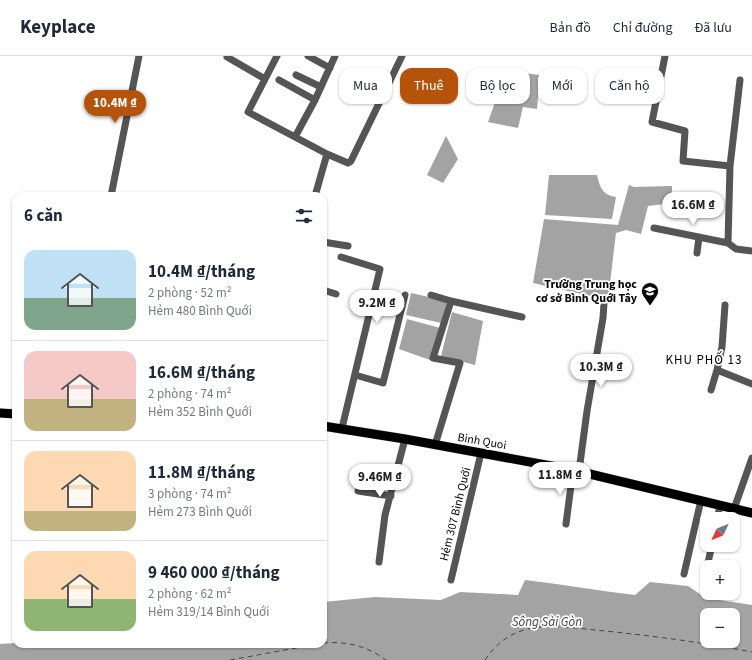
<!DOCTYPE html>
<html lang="vi">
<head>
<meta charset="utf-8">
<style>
  :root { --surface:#fff; --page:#f6f6f7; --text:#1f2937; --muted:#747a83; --line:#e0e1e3; --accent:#b45309 }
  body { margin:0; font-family:"Source Sans 3",sans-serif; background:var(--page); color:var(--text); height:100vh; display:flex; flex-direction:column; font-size:15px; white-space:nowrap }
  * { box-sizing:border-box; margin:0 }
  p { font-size:13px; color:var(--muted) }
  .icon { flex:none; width:22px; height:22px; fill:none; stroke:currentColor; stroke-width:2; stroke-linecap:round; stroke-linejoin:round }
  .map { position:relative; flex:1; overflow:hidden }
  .sheet { position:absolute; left:12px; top:136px; width:315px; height:456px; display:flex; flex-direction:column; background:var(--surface); border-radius:12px; box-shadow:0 1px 3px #0004 }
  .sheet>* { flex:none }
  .top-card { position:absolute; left:339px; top:12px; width:353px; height:36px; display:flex; gap:8px }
  .needle { width:26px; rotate:227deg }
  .controls { position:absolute; left:700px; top:456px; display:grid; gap:8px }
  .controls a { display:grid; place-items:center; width:40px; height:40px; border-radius:8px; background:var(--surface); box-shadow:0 1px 3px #0004; font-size:20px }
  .price { position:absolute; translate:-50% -34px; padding:0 9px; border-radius:14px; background:#fff; color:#222; font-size:13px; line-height:26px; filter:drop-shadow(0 1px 2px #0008) }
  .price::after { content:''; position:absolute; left:50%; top:24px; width:12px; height:9px; margin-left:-6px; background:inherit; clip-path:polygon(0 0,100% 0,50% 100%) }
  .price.on { background:var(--accent); color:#fff }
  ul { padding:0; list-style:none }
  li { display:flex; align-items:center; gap:12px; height:100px; padding:0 12px }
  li+li { border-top:1px solid var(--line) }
  li span { display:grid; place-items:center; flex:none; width:112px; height:80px; border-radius:12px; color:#555 }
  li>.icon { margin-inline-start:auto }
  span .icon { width:48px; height:48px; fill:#fffc; stroke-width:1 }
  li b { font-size:17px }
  h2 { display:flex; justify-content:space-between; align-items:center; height:48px; padding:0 12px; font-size:17px }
  .pill { padding:0 14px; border-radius:12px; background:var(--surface); box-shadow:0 1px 3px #0004; font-size:14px; line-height:36px }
  .pill.on { background:var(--accent); color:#fff }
  header { display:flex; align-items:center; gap:24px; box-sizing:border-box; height:56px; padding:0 20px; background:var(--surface); border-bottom:1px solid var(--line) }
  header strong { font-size:19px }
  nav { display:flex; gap:22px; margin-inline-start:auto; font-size:14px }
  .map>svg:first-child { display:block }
</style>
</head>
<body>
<header>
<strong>Keyplace</strong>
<nav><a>Bản đồ</a><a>Chỉ đường</a><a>Đã lưu</a></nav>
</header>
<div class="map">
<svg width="752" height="604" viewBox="0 0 752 604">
  <rect width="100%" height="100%" fill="#fff"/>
  <path fill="#a3a3a3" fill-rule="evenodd" d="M506 15 540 19 537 53 523 51 518 72 488 66Z
    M446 80 458 103 443 127 427 119Z
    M549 119H597C600 132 603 139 616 141L612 163 545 159Z
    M629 129 634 131 672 130V147L648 150 641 178 626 174 616 177 608 244 533 227 544 163 618 169Z
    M411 237 447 245 441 267 406 259Z
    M452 256 483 265 475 309 441 300Z
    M407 263 440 272 430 304 399 293Z
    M525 524C562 528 598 535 635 539L650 526 688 530 706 542 752 549V604H0V588L16 587 323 588V546L375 541 441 544 460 536 518 539ZM707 559H733V585H707Z"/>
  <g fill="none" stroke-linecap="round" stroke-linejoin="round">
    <path stroke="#444" stroke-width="1" stroke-dasharray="5 4" stroke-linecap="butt" d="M323 587C347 585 367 590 386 604
      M230 604 318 588
      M485 604C495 589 509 577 528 573 548 568 575 572 595 574 647 579 700 586 752 596"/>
    <g stroke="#dbdbdb" stroke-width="10">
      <path id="major" d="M0 357 16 358
        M323 370 405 383 573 414 752 457"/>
    </g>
    <path stroke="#555" stroke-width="7" d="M277 0 248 56 327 98 315 140
      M308 0 330 12
      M665 0 652 66 685 75 683 105 730 110
      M227 1 265 23
      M296 19 321 31
      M279 24 315 44
      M740 24 730 110 728 187 736 193 752 195
      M295 81 315 44 335 0
      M327 98 348 107 351 105 402 0
      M111 140 139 0
      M654 172 728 187
      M323 186 348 190
      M697 197 699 181
      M341 201 380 213 342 372
      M323 234 336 238
      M431 239 451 245
      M717 314 722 291 725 249
      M355 319 383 327 405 239
      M711 334 717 314 752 328
      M15 358 16 368
      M435 389 460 307 433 302 451 245 522 261
      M579 415 587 355 603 262 604 247
      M358 435 391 440
      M734 453 752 402
      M717 463 720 450
      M566 468 573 414
      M379 506 385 459 405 383
      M707 516 706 515 712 489
      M684 518 701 444
      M451 524 481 397"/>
    <use href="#major" stroke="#000" stroke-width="9"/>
  </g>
  <defs>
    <g id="school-pin" transform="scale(0.9)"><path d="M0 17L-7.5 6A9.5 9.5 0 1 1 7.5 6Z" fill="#000" stroke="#fff"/><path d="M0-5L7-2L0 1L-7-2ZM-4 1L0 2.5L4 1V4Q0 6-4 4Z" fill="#fff"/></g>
  </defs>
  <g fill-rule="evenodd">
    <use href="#school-pin" x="650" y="235"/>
  </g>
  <g text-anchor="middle" stroke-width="3.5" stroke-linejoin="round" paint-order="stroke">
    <g font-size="12" font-weight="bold" fill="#000" stroke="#fff" text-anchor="end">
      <text x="637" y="232">Trường Trung học<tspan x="637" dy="14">cơ sở Bình Quới Tây</tspan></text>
    </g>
    <g font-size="12" fill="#000" stroke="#fff">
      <text transform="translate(482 385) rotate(10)" y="4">Binh Quoi</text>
      <text transform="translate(455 458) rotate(-76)" y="4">Hẻm 307 Bình Quới</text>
    </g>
    <g font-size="13" letter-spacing="1" fill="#000" stroke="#fff">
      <text x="704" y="308">KHU PHỐ 13</text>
    </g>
    <g font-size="13" font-style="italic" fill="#444" stroke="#fff">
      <text x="547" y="570">Sông Sài Gòn</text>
    </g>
  </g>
</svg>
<div class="controls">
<a><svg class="needle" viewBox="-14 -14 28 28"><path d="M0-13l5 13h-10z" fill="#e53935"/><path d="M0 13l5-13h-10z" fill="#747a83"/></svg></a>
<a>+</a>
<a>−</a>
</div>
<b class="price on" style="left:115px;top:68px">10.4M ₫</b>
<b class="price" style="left:693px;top:170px">16.6M ₫</b>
<b class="price" style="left:377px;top:268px">9.2M ₫</b>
<b class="price" style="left:601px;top:332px">10.3M ₫</b>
<b class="price" style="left:560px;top:440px">11.8M ₫</b>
<b class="price" style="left:380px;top:442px">9.46M ₫</b>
<div class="top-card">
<a class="pill">Mua</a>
<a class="pill on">Thuê</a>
<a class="pill">Bộ lọc</a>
<a class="pill">Mới</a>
<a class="pill">Căn hộ</a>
</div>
<section class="sheet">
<h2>6 căn<svg class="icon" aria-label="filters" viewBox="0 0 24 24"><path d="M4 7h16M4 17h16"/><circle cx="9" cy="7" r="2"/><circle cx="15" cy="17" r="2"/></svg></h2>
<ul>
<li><span style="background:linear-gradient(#bfe0f5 60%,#7fa58c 0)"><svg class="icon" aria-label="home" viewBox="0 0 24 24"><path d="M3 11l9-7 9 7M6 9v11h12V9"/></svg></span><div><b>10.4M ₫/tháng</b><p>2 phòng · 52 m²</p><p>Hẻm 480 Bình Quới</p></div></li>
<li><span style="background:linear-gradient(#f6c9c9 60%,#c2b280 0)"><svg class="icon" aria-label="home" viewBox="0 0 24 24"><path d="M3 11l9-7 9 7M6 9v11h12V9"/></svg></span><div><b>16.6M ₫/tháng</b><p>2 phòng · 74 m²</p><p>Hẻm 352 Bình Quới</p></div></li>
<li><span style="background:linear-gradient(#ffd9b3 75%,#c2b280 0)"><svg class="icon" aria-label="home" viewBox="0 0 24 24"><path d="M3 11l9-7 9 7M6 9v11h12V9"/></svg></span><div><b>11.8M ₫/tháng</b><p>3 phòng · 74 m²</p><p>Hẻm 273 Bình Quới</p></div></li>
<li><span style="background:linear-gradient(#ffd9b3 60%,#8fb573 0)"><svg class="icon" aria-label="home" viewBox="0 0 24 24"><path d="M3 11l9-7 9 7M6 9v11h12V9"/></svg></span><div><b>9 460 000 ₫/tháng</b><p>2 phòng · 62 m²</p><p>Hẻm 319/14 Bình Quới</p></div></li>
</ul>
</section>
</div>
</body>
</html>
